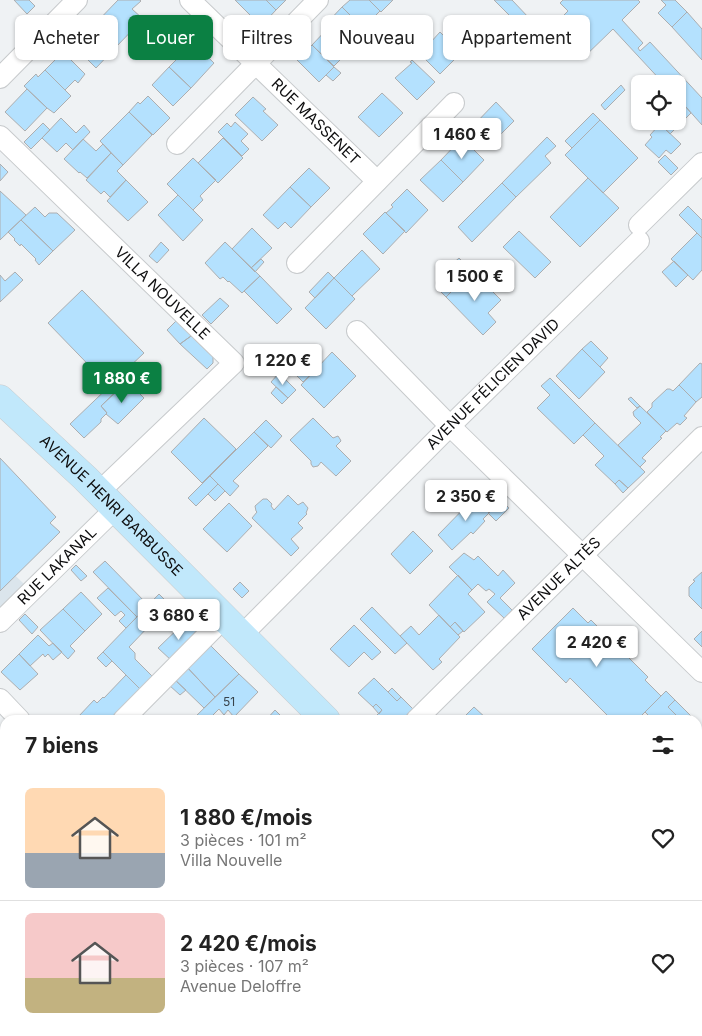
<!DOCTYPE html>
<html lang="fr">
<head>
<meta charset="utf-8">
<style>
  :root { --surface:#fff; --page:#f6f6f6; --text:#222; --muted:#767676; --line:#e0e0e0; --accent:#0b8043 }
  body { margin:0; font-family:Inter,sans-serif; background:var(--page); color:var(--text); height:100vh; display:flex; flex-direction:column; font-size:19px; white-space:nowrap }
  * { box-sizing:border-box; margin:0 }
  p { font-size:16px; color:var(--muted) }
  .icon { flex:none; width:28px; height:28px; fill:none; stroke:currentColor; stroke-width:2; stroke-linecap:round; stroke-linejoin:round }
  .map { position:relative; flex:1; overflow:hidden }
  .details { position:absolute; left:0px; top:715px; width:702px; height:321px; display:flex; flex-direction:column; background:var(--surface); border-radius:15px 15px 0 0; box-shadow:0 1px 4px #0004 }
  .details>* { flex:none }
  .banner { position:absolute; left:15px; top:15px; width:672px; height:45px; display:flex; gap:10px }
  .tools { position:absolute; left:631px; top:75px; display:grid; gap:10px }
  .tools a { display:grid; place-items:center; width:55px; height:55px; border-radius:8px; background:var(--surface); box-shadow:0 1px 4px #0004; font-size:25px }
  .price { position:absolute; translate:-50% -42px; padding:0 11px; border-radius:5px; background:#fff; color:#222; font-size:16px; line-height:32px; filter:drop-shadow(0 1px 2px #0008) }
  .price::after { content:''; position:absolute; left:50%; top:30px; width:15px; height:11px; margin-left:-8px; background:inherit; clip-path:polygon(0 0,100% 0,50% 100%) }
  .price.active { background:var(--accent); color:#fff }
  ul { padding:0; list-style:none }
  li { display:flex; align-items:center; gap:15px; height:125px; padding:0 25px }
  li+li { border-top:1px solid var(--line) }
  li span { display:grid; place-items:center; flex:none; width:140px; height:100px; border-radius:8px; color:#555 }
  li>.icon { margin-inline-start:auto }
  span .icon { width:60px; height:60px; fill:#fffc; stroke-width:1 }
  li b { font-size:21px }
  h2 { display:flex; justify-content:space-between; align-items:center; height:60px; padding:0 25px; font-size:21px }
  .pill { padding:0 18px; border-radius:8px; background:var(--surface); box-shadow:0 1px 4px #0004; font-size:18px; line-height:45px }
  .pill.active { background:var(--accent); color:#fff }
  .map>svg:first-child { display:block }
</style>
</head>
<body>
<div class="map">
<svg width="702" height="1036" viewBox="0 0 702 1036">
  <rect width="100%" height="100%" fill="#eff2f4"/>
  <path fill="#dbe5ec" d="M0 561 24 584 0 607Z
    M0 770 5 776V1031H21L13 1033V1032L2 1033V1034H0Z"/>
  <path fill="#b4e1fe" stroke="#acaeb0" d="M14 0H29L35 6 27 14Z
    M118 0H140L141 1 132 9 143 19 115 48 93 26Z
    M235 0H266L276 10 261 26Z
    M266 0H286L276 10Z
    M350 0H369L380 11 373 18 371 17 361 26 342 7Z
    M369 0H393L381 12Z
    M494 0H512L530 19 529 21 538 30 531 37Z
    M563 0H638L640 2 622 20 643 43 638 48 640 51 650 42 702 98V125L678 98V84H664L613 29 581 60 550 29 568 11 560 3Z
    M661 0H675L687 12 672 27 658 13 666 5Z
    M342 7 362 27 346 44 326 24Z
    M687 12 702 29V60L672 27Z
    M93 26 115 48 96 68 73 45Z
    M329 27 348 46 342 53 344 56 334 66 312 45Z
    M440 32 461 53 440 74 420 54Z
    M193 43 214 63 191 88 169 67Z
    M312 45 334 67 319 82 297 60Z
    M63 52 85 74 78 83 75 80 65 90 45 70Z
    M412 60 435 82 417 100 395 78 412 63 410 62Z
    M169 67 191 88 173 106 152 85Z
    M334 67 341 73 333 81 326 75Z
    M45 70 71 96 54 113 47 108 24 86 36 74 38 77Z
    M621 85 625 90 605 110 601 105Z
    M27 89 47 108 25 131 5 112Z
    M382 93 403 113 379 137 358 117Z
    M148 96 170 118 153 135 129 112 138 102 140 104Z
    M253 97 266 109 263 111 278 125 262 141 235 115Z
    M678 98 691 113 670 134 657 121H678Z
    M496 102 514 121 490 145 472 127Z
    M129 112 152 135 123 165 100 141Z
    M593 113 600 120 572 148 565 141Z
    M61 118 76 133 84 125 90 132 73 150 66 143 57 152 42 138Z
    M600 120 638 158 603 193 565 155Z
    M235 122 248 134 241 141 249 149 242 156 218 132 227 123 231 127Z
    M43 123 50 130 31 149 24 142Z
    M660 124 681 144 671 154 666 150 659 158 645 145 652 137 650 135Z
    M547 137 556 146 545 156 551 163 516 197 502 183Z
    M223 138 243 158 218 183 198 163Z
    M462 138 484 160 463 182 441 160Z
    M83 139 96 151 103 144 111 153 87 178 80 172 79 173 64 159Z
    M111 153 123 165 117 171 126 180 110 197 104 191 101 194 86 180Z
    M665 155 678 168 671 175 658 162Z
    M193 158 216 180 200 196 203 200 193 210 167 184Z
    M441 160 463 182 443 202 420 180Z
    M0 164 8 172 0 181Z
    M309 168 330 188 311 207 290 187Z
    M588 178 619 208 580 247 550 217Z
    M126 180 148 202 128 221 107 201Z
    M502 183 516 197 472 242 458 227Z
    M290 187 311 207 291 228 285 222 278 229 263 215Z
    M407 189 428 210 406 233 386 213 393 207 391 205Z
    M0 191 26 215 0 240Z
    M178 195 203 220 183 241 158 215Z
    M688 206 702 220V238L679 215Z
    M35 207 45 217 49 213H57L75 230 53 251 21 220Z
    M385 212 405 231 383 254 363 234Z
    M21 220 53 251 39 265 35 260 36 259 21 244 20 246 14 240 15 239 8 232Z
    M252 228 272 248 251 268 232 249Z
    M519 231 551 262 535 278 503 247Z
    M697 233 702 238V270L693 280 671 259Z
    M161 242 169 250 157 263 149 256Z
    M225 242 260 276 242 293 229 281 228 282 223 277 220 279 205 263Z
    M362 250 380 269 352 296 334 278Z
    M459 258 462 261 451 271 448 268Z
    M261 259 264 262 255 272 251 268Z
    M462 261 472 271 458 285 451 277 454 274 451 271Z
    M674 261 688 275 676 287 662 272Z
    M472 271 501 300 488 313 496 322 483 335 446 297Z
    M15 272 23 280 0 302V275L5 281Z
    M328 272 334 278 315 298 309 292Z
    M444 273 449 276 458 285 446 297 437 288 436 283 437 277Z
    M260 276 292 309 277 324 244 291Z
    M334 278 355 299 326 329 305 308Z
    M82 290 144 353 109 386 48 323Z
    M220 298 229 306 211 324 202 315Z
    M176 321 191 336 180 344 167 330Z
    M191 336 213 357V363L207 369 180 344Z
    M591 341 608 358 600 367 582 349Z
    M582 349 605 372 579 399 556 376Z
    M332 352 356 376 324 408 301 385Z
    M314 358 321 365 303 382 296 375Z
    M700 363 702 364V397L696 402 679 385Z
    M279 373 296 390 288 398 271 382Z
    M550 378 595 423 574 444 537 408 550 395 541 386Z
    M117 379 123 385 101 406 107 413 101 419V422L84 438 70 424Z
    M123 385 131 393 135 389 144 398 118 424 106 414 107 413 101 406Z
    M679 385 696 402 684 416 687 418 680 425 677 423 667 432 647 412 652 407V403L667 389H670L673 391Z
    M276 387 288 398 282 404 271 393Z
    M631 397 640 406 637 408 628 399Z
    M640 406 666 431 660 437 662 438 642 458 646 461 640 467 618 445 641 423 634 416 633 412Z
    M204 418 236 449 202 483 171 452Z
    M313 418 333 438 338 436 340 439 341 441 336 446 351 461 336 476 321 462 318 466 313 467 311 464V461L290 440Z
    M266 420 282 436 271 448 254 432Z
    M595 423 645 472 628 488 619 480 615 484 595 465 604 456 583 435Z
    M254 432 268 446 233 481 239 486 230 496 210 476Z
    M0 458 56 517 50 523 60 532 0 591Z
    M210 476 218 484 196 506 188 498Z
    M619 480 628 488 623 493 615 484Z
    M218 484 225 491 215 501 208 494Z
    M478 494 493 509 483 519 485 521 473 534 471 532 452 550 438 535Z
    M288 495 298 505 303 502 308 508 306 513 307 514 298 523 303 528 291 539 299 548 291 556 252 518 257 512 256 511 255 506 263 499H267L272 504 271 506 274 510Z
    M497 496 509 508 496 521 488 513 493 509 489 505Z
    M229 503 252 526 227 552 203 529Z
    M413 531 433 551 410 574 391 554Z
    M464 553 474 560 478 556 498 576 503 570 515 583 500 598 512 610 504 618 487 602 495 594 489 589 486 591 478 584 472 590 449 567Z
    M105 561 148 605 137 617 93 572Z
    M76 565 87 576 81 581 71 570Z
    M702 572V609L689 596V587L695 581 693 580Z
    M458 575 472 590 468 594 485 612 464 632 455 622 450 627 429 605Z
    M240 582 249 591 242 598 233 589Z
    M108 588 137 617 126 628 119 621 125 615 121 611 115 616 97 598Z
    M81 592 102 614 85 631 63 609Z
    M159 594 172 607 157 623 151 624 129 647 135 653V659L155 679 142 691 103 652Z
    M372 607 407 643 395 654 360 619Z
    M573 608 588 623 591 620 611 640 609 643 621 656 624 653 648 677 645 680 661 696 637 720H612L570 678 566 683 532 649Z
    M63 609 85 631 70 646 75 651 68 659 40 630Z
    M25 614 38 627 32 634 19 620Z
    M439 615 460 637 439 659 442 662 433 670 400 636 411 626 419 635Z
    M186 621 199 634 172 661 158 648Z
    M455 622 463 631 458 635 450 627Z
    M354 625 381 652 372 660 364 652 349 667 330 649Z
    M702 631V647L694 639Z
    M38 635 49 646 53 643 62 652 53 660 48 654 45 657 43 654 30 666 19 654Z
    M207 642 239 674 215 697 184 664Z
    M103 652 112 661 106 667 97 658Z
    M19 654 38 674 20 690 1 672Z
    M184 664 215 697 204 708 172 677Z
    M239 674 258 692 234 717 228 710 224 715 219 709 208 720H192Z
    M126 675 142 691 114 720H81L78 717 94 700 97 703 103 697 104 698Z
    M374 678 397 701 401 697 414 710 404 720H372L382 710 376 704 373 707 358 693Z
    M174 679 186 690 180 695 169 685Z
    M392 688 401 697 397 701 388 692Z
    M666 691 675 700 668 707 681 720H653L645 712Z
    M675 700 693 718 694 720H681L668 707Z
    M376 704 382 710 379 714 373 707Z
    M474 707 488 720H461Z
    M275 710 283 718 281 720H266Z
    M5 754V776L0 770V758Z
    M702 793V820L698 825V797Z
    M698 826 702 831V850L698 846Z
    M5 908V961L0 965V913Z
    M0 970 2 972H5V1031H15L13 1033V1032L2 1033V1034H0Z
    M702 971V1030L698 1025V975Z
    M417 1031H433L435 1033 431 1036H420Z"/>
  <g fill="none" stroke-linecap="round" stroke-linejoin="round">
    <g stroke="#c7cacc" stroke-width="12">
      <path id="service" d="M309 1031 313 1036"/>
    </g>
    <g stroke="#c7cacc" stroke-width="22">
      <g id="minor">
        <path id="s1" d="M190 0 377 181"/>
        <path d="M0 78 77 0"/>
        <path id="s2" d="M0 136 234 363 99 492"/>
        <path d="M177 144 318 0"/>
        <path d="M639 225 702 163"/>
        <path d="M297 263 454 103"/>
        <path d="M357 331 450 426 702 672"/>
        <path id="s3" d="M0 622 115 509"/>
        <path id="s4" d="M242 635 450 426 639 241"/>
        <path d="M0 699 20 720"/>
        <path d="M123 720 224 618"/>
        <path id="s5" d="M416 720 702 437"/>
        <path d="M698 954 702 949"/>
        <path d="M206 1036 249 1031"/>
      </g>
    </g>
    <g stroke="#c7cacc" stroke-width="29">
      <g id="secondary">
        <path id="s6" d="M0 399 85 478 326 720"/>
        <path d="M584 1031 589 1036"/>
        <path d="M619 1031 625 1036"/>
      </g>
    </g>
    <use href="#service" stroke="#fff" stroke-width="10"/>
    <use href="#minor" stroke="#fff" stroke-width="20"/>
    <use href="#secondary" stroke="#c1e8fb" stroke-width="28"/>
  </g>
  <g text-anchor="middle" stroke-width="5" stroke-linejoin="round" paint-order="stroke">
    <g font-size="12" fill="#38434b">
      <text x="229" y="706">51</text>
    </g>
    <g font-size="15" fill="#0e0e0f" stroke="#eff2f4">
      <text dy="5" stroke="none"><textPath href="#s1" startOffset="175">RUE MASSENET</textPath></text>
      <text dy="5" stroke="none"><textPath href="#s2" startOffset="226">VILLA NOUVELLE</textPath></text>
      <text dy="5" stroke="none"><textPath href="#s4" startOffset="355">AVENUE FÉLICIEN DAVID</textPath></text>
      <text dy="5" stroke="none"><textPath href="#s6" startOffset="154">AVENUE HENRI BARBUSSE</textPath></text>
      <text dy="5" stroke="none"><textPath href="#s3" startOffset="80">RUE LAKANAL</textPath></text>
      <text dy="5" stroke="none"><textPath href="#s5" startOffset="201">AVENUE ALTÈS</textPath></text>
    </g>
  </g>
</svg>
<div class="tools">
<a><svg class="icon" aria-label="locate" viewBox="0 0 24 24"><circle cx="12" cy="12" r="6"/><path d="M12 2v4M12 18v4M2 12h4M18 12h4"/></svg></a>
</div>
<b class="price" style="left:462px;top:160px">1 460 €</b>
<b class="price" style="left:475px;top:302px">1 500 €</b>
<b class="price" style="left:283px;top:386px">1 220 €</b>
<b class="price active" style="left:122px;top:404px">1 880 €</b>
<b class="price" style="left:466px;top:522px">2 350 €</b>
<b class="price" style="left:179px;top:641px">3 680 €</b>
<b class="price" style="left:597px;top:668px">2 420 €</b>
<div class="banner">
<a class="pill">Acheter</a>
<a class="pill active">Louer</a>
<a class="pill">Filtres</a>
<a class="pill">Nouveau</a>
<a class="pill">Appartement</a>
</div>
<section class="details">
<h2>7 biens<svg class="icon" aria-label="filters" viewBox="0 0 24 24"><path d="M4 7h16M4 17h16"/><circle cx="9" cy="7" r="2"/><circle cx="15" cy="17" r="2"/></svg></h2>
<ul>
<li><span style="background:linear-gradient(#ffd9b3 65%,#9aa5b1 0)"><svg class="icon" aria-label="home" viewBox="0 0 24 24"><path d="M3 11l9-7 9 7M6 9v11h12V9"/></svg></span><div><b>1 880 €/mois</b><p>3 pièces · 101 m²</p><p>Villa Nouvelle</p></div><svg class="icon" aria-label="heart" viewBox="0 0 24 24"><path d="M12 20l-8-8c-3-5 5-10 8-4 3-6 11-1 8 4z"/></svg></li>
<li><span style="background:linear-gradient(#f6c9c9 65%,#c2b280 0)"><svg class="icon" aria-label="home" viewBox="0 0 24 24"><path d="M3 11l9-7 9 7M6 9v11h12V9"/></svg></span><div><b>2 420 €/mois</b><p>3 pièces · 107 m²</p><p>Avenue Deloffre</p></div><svg class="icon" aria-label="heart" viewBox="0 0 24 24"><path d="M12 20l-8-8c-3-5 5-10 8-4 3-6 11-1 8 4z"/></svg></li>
</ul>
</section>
</div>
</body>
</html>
